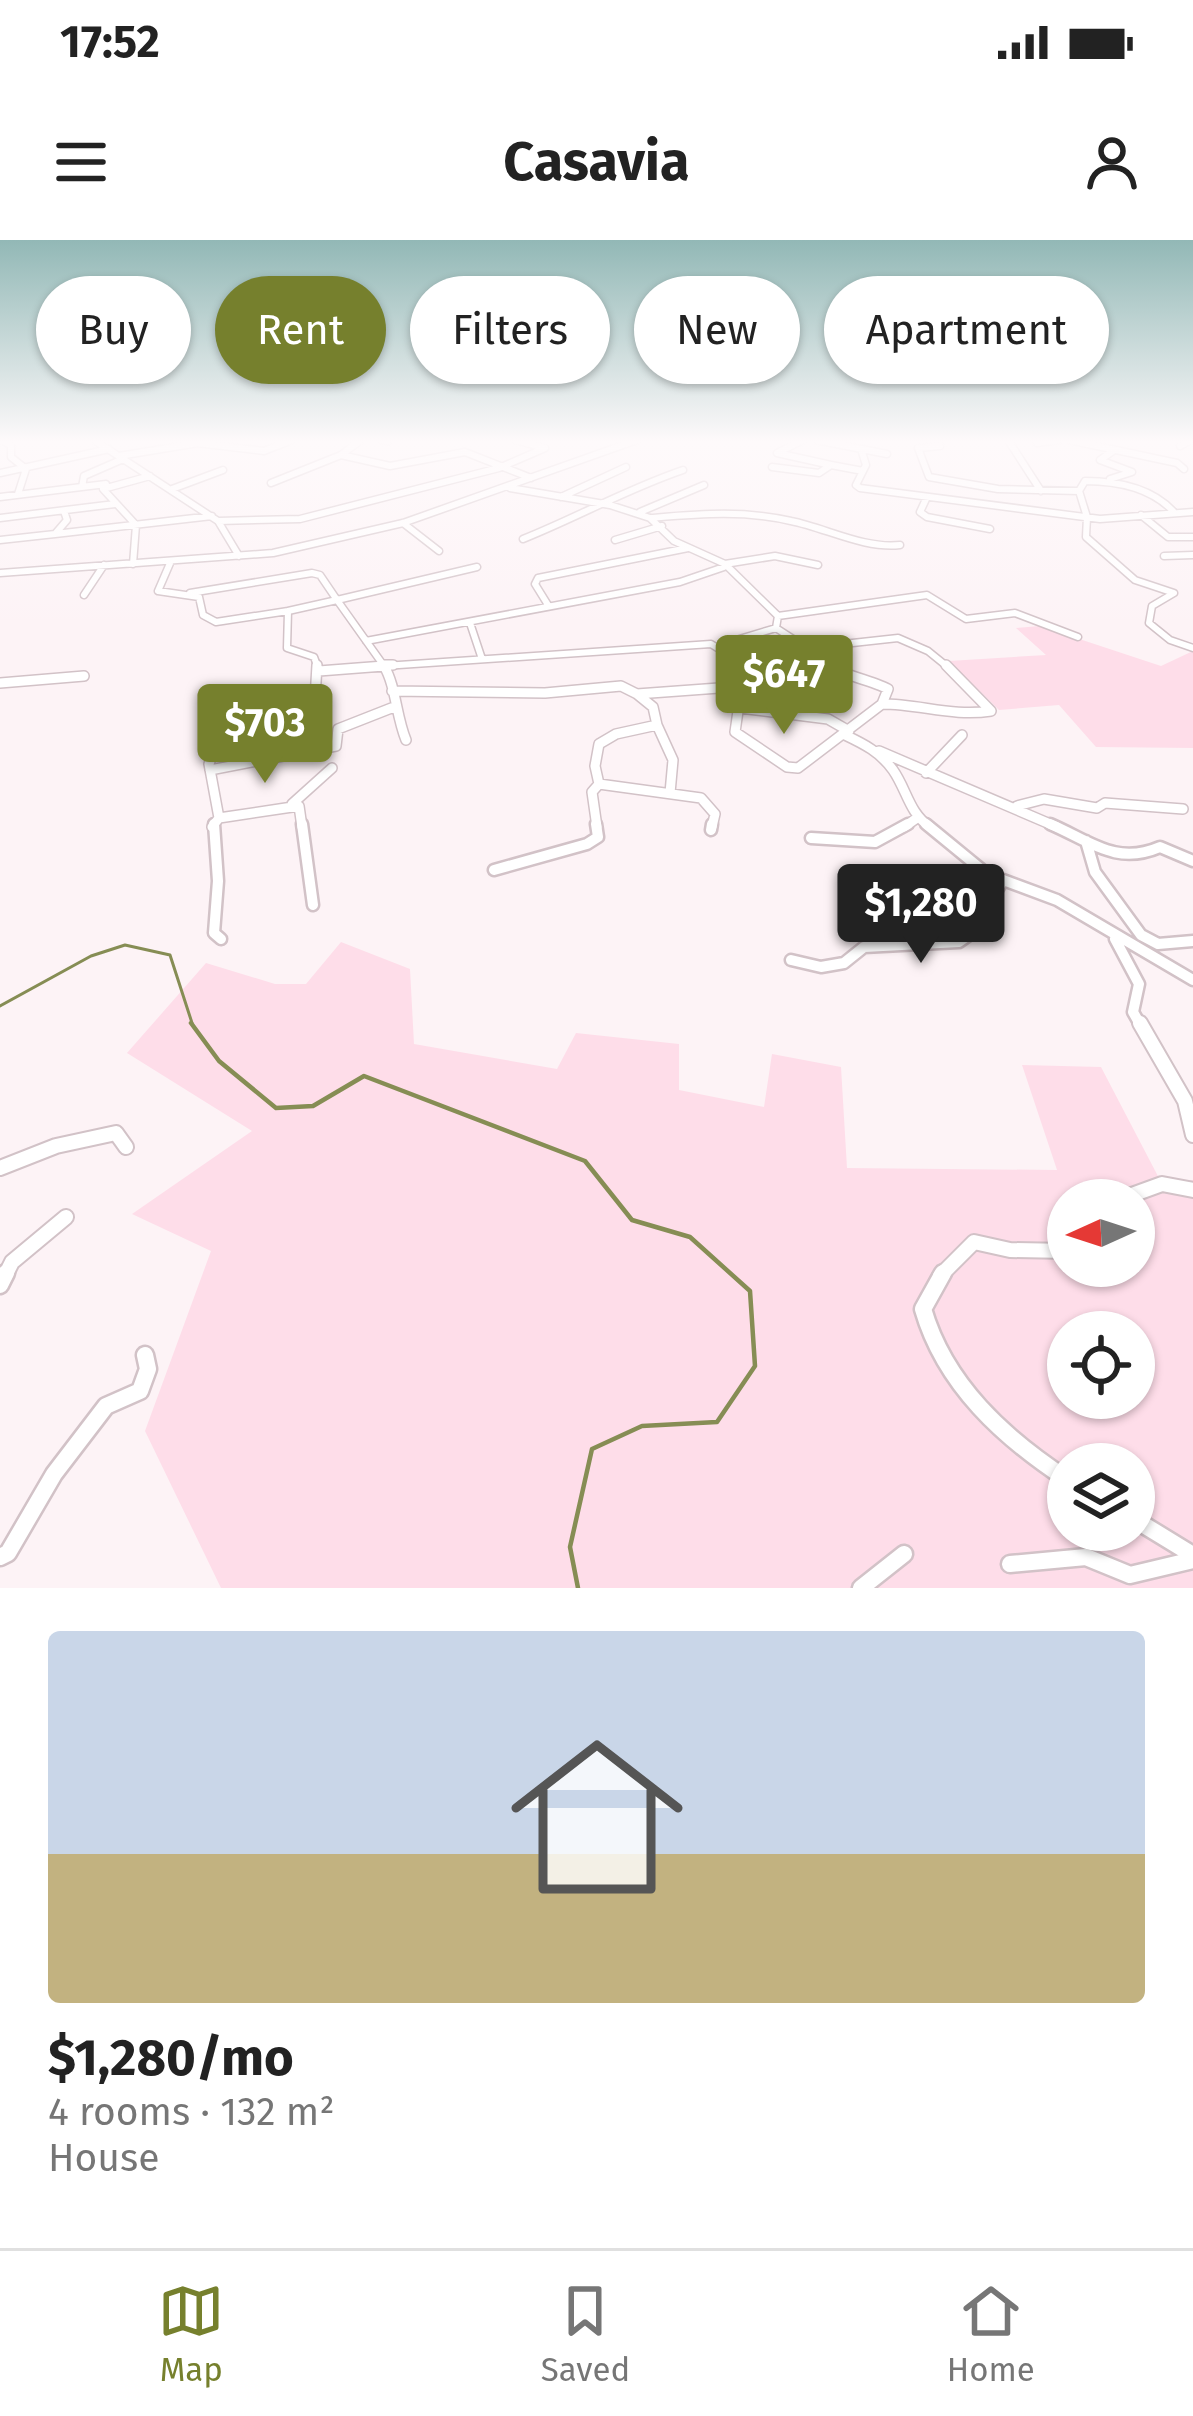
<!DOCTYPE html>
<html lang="en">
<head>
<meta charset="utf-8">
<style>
  :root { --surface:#fff; --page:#f6f6f6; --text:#222; --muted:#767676; --line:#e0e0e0; --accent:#76802d }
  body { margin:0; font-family:"Fira Sans",sans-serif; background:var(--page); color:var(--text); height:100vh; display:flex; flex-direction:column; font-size:45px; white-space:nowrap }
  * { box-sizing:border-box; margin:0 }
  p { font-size:39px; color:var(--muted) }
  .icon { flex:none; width:66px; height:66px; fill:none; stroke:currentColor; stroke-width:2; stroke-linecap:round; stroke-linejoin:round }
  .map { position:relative; height:1348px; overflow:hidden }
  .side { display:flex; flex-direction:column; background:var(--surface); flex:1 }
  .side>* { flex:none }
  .guide { position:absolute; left:36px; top:36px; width:1122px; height:108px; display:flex; gap:24px }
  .needle { width:78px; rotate:267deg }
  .controls { position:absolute; left:1047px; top:939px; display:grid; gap:24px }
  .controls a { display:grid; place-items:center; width:108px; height:108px; border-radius:50%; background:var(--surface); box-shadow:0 3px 9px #0004; font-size:60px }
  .price { position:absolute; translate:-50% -102px; padding:0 27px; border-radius:12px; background:var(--accent); color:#fff; font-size:39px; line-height:78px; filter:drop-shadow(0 3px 6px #0008) }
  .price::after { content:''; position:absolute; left:50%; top:72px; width:36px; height:27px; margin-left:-18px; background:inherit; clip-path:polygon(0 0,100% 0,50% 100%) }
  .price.current { background:#222; color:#fff }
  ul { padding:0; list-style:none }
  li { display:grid; align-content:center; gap:24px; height:636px; padding:0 48px }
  li span { display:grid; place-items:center; height:372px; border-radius:12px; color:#555 }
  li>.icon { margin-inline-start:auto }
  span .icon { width:216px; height:216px; fill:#fffc; stroke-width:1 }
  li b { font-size:51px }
  .tag { padding:0 42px; border-radius:54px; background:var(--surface); box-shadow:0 3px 9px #0004; font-size:42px; line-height:108px }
  .tag.current { background:var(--accent); color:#fff }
  .status { display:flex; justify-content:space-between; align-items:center; height:84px; padding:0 60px; background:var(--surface); direction:ltr }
  .status svg { height:33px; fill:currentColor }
  header { display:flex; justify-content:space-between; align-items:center; height:156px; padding:0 48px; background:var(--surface); font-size:54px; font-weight:700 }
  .tabs { display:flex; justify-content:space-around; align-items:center; height:168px; border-top:3px solid var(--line); background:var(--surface); font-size:33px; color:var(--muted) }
  .tabs a { display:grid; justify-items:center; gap:6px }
  .tabs .current { color:var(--accent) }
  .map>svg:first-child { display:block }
</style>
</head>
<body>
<div class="status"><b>17:52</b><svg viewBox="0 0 49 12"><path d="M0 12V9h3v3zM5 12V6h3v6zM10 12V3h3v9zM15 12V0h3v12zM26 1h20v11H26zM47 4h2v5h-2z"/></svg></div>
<header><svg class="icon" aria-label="menu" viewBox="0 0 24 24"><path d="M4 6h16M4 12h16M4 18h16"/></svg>Casavia<svg class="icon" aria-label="person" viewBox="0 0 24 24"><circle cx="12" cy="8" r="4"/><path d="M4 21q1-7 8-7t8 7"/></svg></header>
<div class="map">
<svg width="1193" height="1348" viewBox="0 0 1193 1348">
  <rect width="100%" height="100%" fill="#fdf3f6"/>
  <path fill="#fedde9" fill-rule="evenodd" d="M1040 386 1161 426 1193 411V508L1096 507 1059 465 999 470 949 421 1046 415 1016 388Z
    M341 702 410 729 414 804 557 829 576 793 679 804V850L764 867 772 814 841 827 847 928 1057 930 1022 825 1101 827 1161 942 1193 940V1348H221L145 1191 211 1011 132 974 252 891 127 813 206 723 275 744H306ZM1068 960H1134V1026H1068ZM1068 1092H1134V1158H1068ZM1068 1224H1134V1290H1068Z"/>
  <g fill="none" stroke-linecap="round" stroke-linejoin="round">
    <path stroke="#868d54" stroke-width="3" d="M0 766 91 716 125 705 170 715 193 786"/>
    <path stroke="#868d54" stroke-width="4.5" d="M191 783 219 821 276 868 313 866 364 836 585 921 632 980 690 997 750 1051 755 1126 717 1182 642 1186 592 1209 570 1307 578 1348"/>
    <g stroke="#d2c2c7" stroke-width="9">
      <path id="street-far4" d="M1 200 11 205V217L26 229 18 254
        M94 200 218 281 239 316
        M382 200 388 201
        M515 200 545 208
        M816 200 887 214
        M1008 200 1041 251
        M1069 200 1177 223 1184 229
        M197 203 264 211 292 200
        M1037 203 1059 200
        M940 206 918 208 929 237 998 249 1079 251 1085 241C1117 241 1150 247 1173 271
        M1180 206 1191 200
        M861 209 866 225 856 245 860 248 1100 279 1193 272
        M341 215 390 226 465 212 531 238
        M119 216 198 203
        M831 225 863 231
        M772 227 819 233 831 225 777 213 803 200
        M0 233 109 209
        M1110 239 1132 232 1100 220 1113 211
        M271 243 341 215 361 200
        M82 247 84 236 123 219
        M510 248 610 265 650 278 674 301 725 324 778 376 776 388 807 408 898 398 928 411 949 428
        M172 249 223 230
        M1079 251 1087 277 1086 297 1135 340 1174 353 1152 366 1149 383 1170 400 1193 408
        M0 257 106 244
        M561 257 626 227
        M927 257 920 272 927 277 990 289
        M640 272 704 245
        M1141 275 1168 297H1193
        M0 278 115 264
        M651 278C700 274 743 270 791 281 826 288 864 309 900 305
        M218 281 300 279 499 228 545 208
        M403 283 439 311
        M55 294 212 276
        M523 299C578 277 627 249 683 230
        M0 300 55 294 67 280 64 271
        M615 300 662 286
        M1164 316 1193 315
        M171 321 158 351 199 357 203 375 216 382 288 371 287 408 314 417 318 428
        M133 324 136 285 103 249 150 236
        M725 324 775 316 818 325
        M477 327 337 360 384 426 711 404 735 419 734 428
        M0 333 273 313 403 283 637 200
        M190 353 312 333 320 335 337 360 288 371
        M84 355 104 325
        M548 365 535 344 538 338 688 308
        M778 376 927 355 966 379 1015 373 1078 397
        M470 383 482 419
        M366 401 680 342 724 327
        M807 408 831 428
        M726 409 736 400 776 388
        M353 428H385"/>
    </g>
    <g stroke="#d2c2c7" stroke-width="12">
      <path id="street-far3" d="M384 425H393
        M827 425C836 433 871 440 888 449L882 464C920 464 953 477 991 471
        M946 425 991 471
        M319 431 384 426C396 446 396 476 406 500
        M736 431 835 432
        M0 443 84 436
        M392 451 545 453 621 446 637 454 719 448 740 457 735 492 787 527 798 528 882 464
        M733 451 735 425
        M637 454 653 467 657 485 616 494 599 504 595 526 599 544 701 558 715 574 712 587
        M740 468 828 479 849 491
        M657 485 673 520 670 553
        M845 495C864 504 880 512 893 530 907 550 909 573 930 587
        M879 511 1057 587
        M210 530 336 506 338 489 394 467
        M926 533 962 495
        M292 564 332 528
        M1017 566 1044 559 1097 568 1105 563 1183 569
        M212 587 219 578
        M302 587 299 566 219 578 209 524 224 480 251 469 315 459 317 425
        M597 587 592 552 599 544
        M904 587 917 578"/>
    </g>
    <g stroke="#d2c2c7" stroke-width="15">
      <path id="street-far2" d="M214 584 218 641 214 693 221 699
        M302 584 313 665
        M926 584 987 634 1057 660 1193 740
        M1050 584C1090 601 1116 626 1160 607L1193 621
        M711 590 712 584
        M811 598 875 602 908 584
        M1086 601 1095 632 1141 695 1158 704 1193 701
        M494 630 587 604 598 597 596 584
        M1115 699 1139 744 1133 772 1141 786
        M791 720 821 727 844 723 864 707 959 702 969 695 1002 642"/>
    </g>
    <g stroke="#d2c2c7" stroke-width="18">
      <path id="street-far1" d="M1140 783 1185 861 1193 895
        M0 928 56 906 116 893 126 907
        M1118 960 1162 944 1193 950
        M5 1036 12 1022 66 977
        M940 1036 974 1002 1010 1010 1068 1011"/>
    </g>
    <g stroke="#d2c2c7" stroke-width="21">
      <path id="street" d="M943 1033 923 1069C945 1145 1004 1198 1068 1240
        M0 1045 6 1033
        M1134 1279 1193 1315
        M0 1317 8 1313 54 1234 106 1166 140 1151 148 1129 145 1115
        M1010 1324 1086 1317 1130 1335 1193 1320
        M861 1348 904 1314"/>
    </g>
    <use href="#street-far4" stroke="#fff" stroke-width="6"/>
    <use href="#street-far3" stroke="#fff" stroke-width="9"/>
    <use href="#street-far2" stroke="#fff" stroke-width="10"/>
    <use href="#street-far1" stroke="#fff" stroke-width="14"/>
    <use href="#street" stroke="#fff" stroke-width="16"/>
  </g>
  <linearGradient id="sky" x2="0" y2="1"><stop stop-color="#92b8b6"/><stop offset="0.52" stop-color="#fefafb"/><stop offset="1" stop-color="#fefafb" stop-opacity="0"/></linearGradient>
  <rect width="1193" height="388" fill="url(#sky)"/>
</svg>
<div class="controls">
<a><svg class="needle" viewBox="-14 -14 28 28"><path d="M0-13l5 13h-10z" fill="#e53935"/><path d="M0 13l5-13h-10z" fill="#767676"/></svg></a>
<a><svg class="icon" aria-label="locate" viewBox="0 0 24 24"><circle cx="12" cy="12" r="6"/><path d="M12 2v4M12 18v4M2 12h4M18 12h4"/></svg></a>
<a><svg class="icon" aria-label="layers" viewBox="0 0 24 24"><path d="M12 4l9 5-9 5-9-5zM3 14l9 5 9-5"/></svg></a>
</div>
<b class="price" style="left:784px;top:497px">$647</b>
<b class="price" style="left:265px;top:546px">$703</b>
<b class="price current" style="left:921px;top:726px">$1,280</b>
<div class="guide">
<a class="tag">Buy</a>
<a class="tag current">Rent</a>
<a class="tag">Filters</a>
<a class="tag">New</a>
<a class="tag">Apartment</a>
</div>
</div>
<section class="side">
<ul>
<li><span style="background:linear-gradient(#c9d6e8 60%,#c2b280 0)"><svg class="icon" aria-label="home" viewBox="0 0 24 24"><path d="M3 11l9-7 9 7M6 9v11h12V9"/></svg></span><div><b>$1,280/mo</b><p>4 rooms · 132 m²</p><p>House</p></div></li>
</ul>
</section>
<nav class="tabs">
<a class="current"><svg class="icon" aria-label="map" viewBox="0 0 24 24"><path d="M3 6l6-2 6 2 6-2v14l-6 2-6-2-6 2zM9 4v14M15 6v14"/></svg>Map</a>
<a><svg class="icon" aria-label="saved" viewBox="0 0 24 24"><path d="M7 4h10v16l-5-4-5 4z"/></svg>Saved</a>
<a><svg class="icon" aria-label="home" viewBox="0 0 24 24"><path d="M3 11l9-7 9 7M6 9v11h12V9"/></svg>Home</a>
</nav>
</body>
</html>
